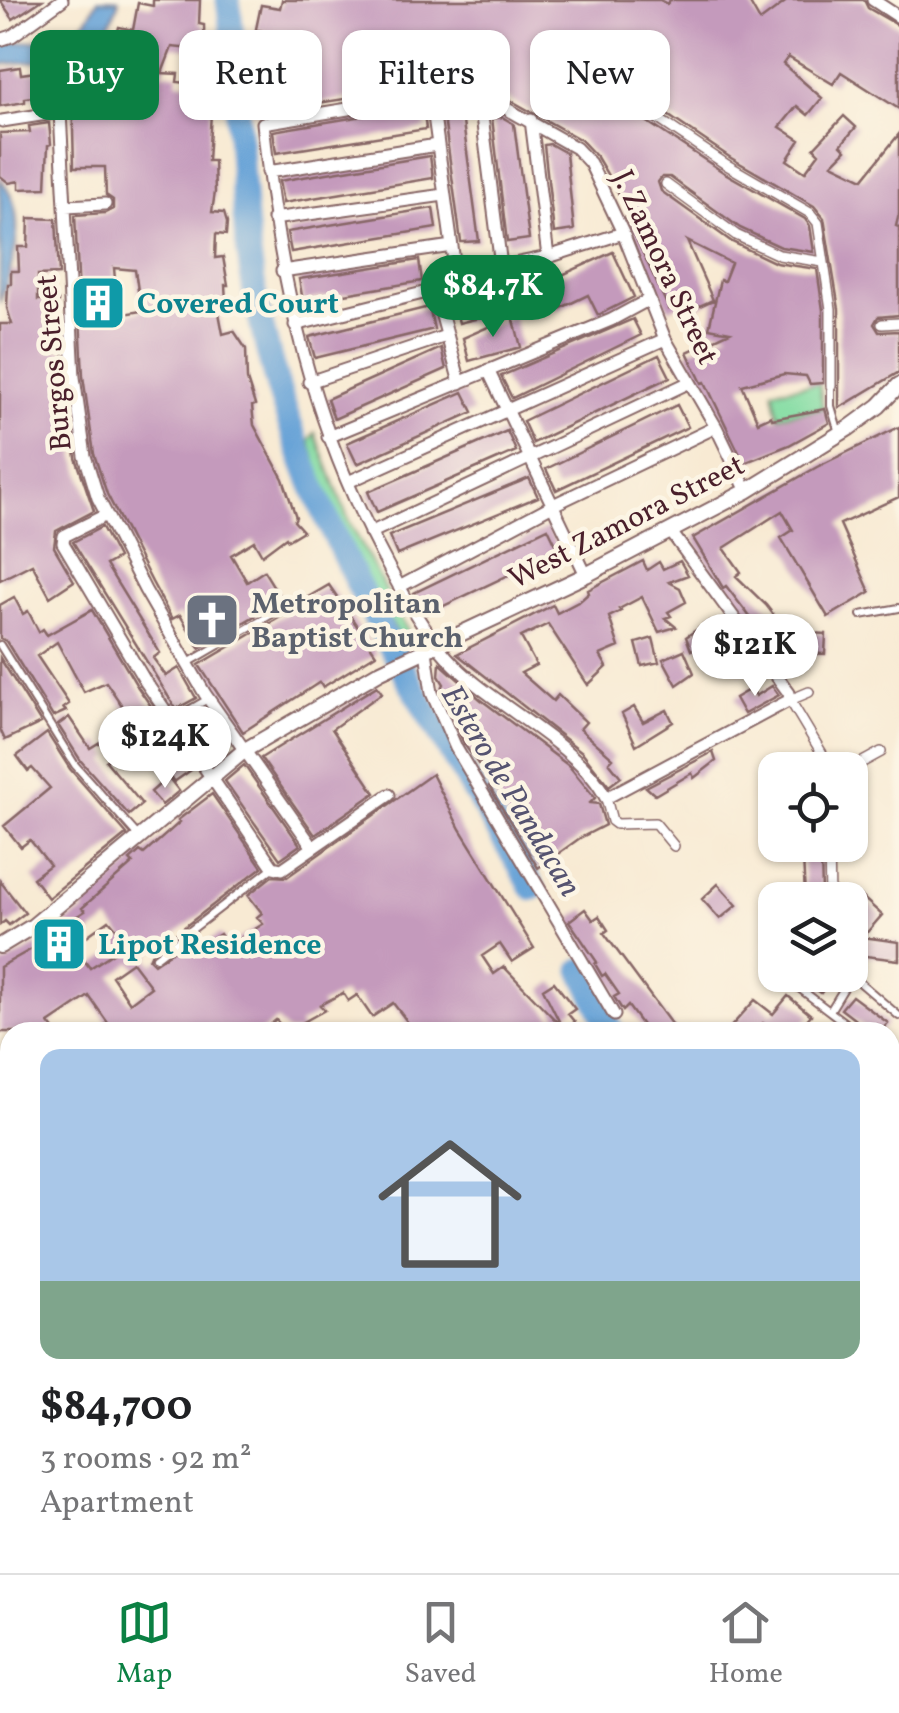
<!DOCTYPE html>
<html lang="en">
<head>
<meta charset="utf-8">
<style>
  :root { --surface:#fff; --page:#f6f6f6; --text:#202124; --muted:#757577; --line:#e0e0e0; --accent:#0b8043 }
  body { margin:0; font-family:Vollkorn,serif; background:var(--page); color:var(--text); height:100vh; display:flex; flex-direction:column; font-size:38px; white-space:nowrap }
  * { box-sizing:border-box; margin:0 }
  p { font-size:32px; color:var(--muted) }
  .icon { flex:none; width:55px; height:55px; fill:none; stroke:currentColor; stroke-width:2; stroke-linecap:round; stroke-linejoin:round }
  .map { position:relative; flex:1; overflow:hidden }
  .details { position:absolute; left:0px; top:1022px; width:900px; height:552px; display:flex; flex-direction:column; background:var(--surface); border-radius:30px 30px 0 0; box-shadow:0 2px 8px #0004 }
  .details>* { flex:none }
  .guide { position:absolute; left:30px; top:30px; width:840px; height:90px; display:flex; gap:20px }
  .tools { position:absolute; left:758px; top:752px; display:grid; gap:20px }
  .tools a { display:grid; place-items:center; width:110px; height:110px; border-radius:20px; background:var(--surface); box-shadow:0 2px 8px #0004; font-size:50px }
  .price { position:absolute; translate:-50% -85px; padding:0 22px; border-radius:35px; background:#fff; color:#222; font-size:32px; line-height:65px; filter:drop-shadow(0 2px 5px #0008) }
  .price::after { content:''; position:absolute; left:50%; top:60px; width:30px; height:22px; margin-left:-15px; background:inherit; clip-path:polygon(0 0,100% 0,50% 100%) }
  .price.on { background:var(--accent); color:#fff }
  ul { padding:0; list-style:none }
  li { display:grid; align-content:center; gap:20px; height:530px; padding:0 40px }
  li span { display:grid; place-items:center; height:310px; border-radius:20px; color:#555 }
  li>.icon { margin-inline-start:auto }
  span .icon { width:180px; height:180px; fill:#fffc; stroke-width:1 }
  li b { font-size:42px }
  .chip { padding:0 35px; border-radius:20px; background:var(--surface); box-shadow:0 2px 8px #0004; font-size:35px; line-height:90px }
  .chip.on { background:var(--accent); color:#fff }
  .menu { display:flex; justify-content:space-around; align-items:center; height:140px; border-top:2px solid var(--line); background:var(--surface); font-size:28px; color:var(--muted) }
  .menu a { display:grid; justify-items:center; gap:5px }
  .menu .on { color:var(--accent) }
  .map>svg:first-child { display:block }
</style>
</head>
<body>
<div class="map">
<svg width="899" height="1573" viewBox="0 0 899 1573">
  <rect width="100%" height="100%" fill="#fcf5e5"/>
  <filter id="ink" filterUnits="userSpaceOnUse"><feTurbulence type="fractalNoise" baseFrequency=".01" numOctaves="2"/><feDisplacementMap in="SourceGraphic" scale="20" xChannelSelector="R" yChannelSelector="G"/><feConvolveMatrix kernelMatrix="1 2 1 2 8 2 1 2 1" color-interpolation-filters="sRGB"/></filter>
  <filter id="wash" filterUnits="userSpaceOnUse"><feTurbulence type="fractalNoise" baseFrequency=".0048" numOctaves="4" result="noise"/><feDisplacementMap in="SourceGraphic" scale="40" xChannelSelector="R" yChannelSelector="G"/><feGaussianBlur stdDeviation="2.25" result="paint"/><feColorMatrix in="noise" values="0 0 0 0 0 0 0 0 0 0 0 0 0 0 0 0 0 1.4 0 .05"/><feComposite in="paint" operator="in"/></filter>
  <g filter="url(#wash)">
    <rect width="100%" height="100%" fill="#f8ead3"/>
    <path fill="#80dba1" stroke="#657d66" stroke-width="2.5" d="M819 383 823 408 778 416 773 390Z
      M315 433 349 521 410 635 401 638C361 577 329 510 309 440Z
      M221 1565H325L317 1573H216Z"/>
    <path fill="#66a2d7" stroke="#586081" stroke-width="2.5" d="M98 0H119C98 71 58 56 0 65V43L68 39 87 19Z
      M0 179C31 212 13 265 0 303Z"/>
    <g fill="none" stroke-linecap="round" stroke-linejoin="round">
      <path stroke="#66a2d7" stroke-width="25" d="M228 0C242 102 237 208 258 309 302 521 423 706 533 888
        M582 970 612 1032
        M890 1266 899 1269"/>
    </g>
    <g id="blocks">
      <path fill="#c49abc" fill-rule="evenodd" d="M0 0H42L13 19Z
        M153 0H200L199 24 204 25 205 62H192L191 49 172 47 162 73 178 74 177 82 197 84V95L212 97 208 161H214L215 192 212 212 224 213 227 223 226 235 216 234 215 258 223 257 228 285H225L226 301 217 302 223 334 234 331 246 349 247 380 255 405 252 406 254 425 283 479 296 517 294 521 303 531 288 540 286 537 262 555 254 541 231 555 247 582 264 571 282 600 200 648 180 615 172 619 152 582 107 494 94 454 83 376 75 215 105 213 113 209V200L106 195 105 167H74L72 91 25 98V102L0 106V70L20 67 21 74 50 70 52 78 97 77 98 63 105 50 112 53 119 27 133 30 138 3 153 6ZM114 268 135 270 141 311 118 315Z
        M282 0H660L667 4 670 0H748L760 21 788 0H864L868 8 899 26V109L841 72 833 84 788 57 783 64 822 98 808 115 797 106 780 127 800 140 787 160 805 172 819 153 814 148 844 116 856 127 841 145 846 150 832 164 863 179 899 134V214L896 226 899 227V315L878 317 874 324 879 332 899 331V372L839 408V309L824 218 814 206 731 158 647 101H638L634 108 637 115 723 172 805 219 810 226 814 252 781 247 740 228 670 177H662L658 182 661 191 732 242 776 263 817 269 823 310V383L810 384 806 376 784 374 742 385 758 422 771 416 772 419 825 409 829 423 789 445 744 463 705 382 702 383 687 352 730 332 709 328 720 280 724 281 731 263 687 241 713 300 695 308 691 299 669 309 628 221 633 218 597 157 581 140 494 91 507 88 429 73V77L423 76 422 87 254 113 255 96H248L251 68 248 49 310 48 256 29 261 5 280 8Z
        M460 100 479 241 464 242H461L442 103Z
        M423 106 426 129 276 153 273 131Z
        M502 117 514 124 529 239 507 242 492 118Z
        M49 123 51 144 48 145 46 188 19 189V181L9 183 0 176V133L30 132 29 126Z
        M550 144 566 153 574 230 554 233 544 145Z
        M430 156 433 178 283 203 279 181Z
        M433 208 436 228 291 252 287 232Z
        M29 218 56 219 59 274 38 275V300H58V314H47V351L63 350 76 458 94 511 56 531 54 547 74 581 50 597 32 564 0 580V324H12L7 308 8 284H11V271H19L18 247H28Z
        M613 252 634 297 598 315 588 295 557 310 544 283Z
        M419 260 422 281 303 301 299 279Z
        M502 276 511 310 459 323 452 296 465 294 463 284Z
        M429 307 434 329 315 358 309 337Z
        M513 316 521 347 469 361 463 338Z
        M633 319 641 335 512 398 501 376Z
        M441 348 446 369 334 419 327 399Z
        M659 355 670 377 533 443 523 421Z
        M463 392 473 412 357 464 347 443Z
        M677 405 688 427 556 490 546 469Z
        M899 427V497L840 524 870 592 828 617 781 538 793 530 782 511 724 548 741 572 736 576 766 605 787 632 771 644 726 586 723 588 693 538 817 467Z
        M507 431 516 451 377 512 368 492Z
        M529 478 538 497 397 555 389 536Z
        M102 527 118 558 106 565 160 653 153 658 166 676 179 668 196 698 176 709 73 542Z
        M548 528 559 551 427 614 415 596 414 593Z
        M643 561 647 570 659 562 663 569 680 561 688 575 669 582 680 588 686 602 668 612 671 616 665 618 676 627 659 632 642 597 619 609 621 611 609 617 619 647 600 655 607 667 588 685 548 624 521 637 536 665 521 673 553 701 558 695 586 722 580 729 613 758 609 762 621 777 609 786 582 752 457 654 553 605 557 613 580 601 589 593 588 590Z
        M329 585 376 654 323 687 320 682 243 732 199 665 294 609 298 603Z
        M14 597 23 614 28 611 39 632 43 629 47 635 92 610 137 686 194 768 174 782 106 682 84 692 57 642 37 656 69 704 63 708 66 711 53 717 6 641 0 638V605Z
        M709 621 715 633 727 624 756 664 740 673 729 658 718 664 709 642 691 650 686 637Z
        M810 633 826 634 825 654 805 653 806 636 810 637Z
        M653 638 659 662 642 666 636 643Z
        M684 650 694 673 677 685 663 659Z
        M0 658 41 723 5 740 0 729Z
        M440 663 480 699 569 766 595 798 590 803 599 804 605 825 580 838 538 868 489 786 496 781 482 762 478 764 464 744 441 690 444 684 439 676Z
        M377 686 382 693 332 729 375 793 315 835 261 758Z
        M772 686 779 695 744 714 735 698 752 688 756 696Z
        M634 707 643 722 667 710 673 722 636 745 622 714Z
        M204 709 213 721 193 734 184 721Z
        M69 717 90 748 100 742 111 757 106 761 142 804 129 815 81 761 58 725Z
        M47 733 70 769 127 834 48 898 33 878 50 865 30 840 21 847 4 826 50 788 32 768 28 771 17 756Z
        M713 752 716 761 694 778 692 773 655 795 646 787Z
        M244 765 300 845 280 859 225 781Z
        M432 774 460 829 534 948 512 962 500 944 482 956 494 974 504 967 562 1027 543 989 554 982 575 1009 568 1014 583 1032H393L409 1024 393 1003 372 1017 357 995 348 1001 343 993 320 1005 325 1010 298 1025 304 1032H287L276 1020 261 1032H92L108 1023 89 996 49 1023 56 1032H0V967L44 942 42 939 85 911 82 908 133 863 130 860 140 851 144 854 180 822 178 820 212 794 262 867 152 952 149 959 154 964 195 936 202 946 220 934 228 946 263 924 257 917 262 913 248 895 272 876 287 877ZM109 920 124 938 115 943 119 949 90 968 73 946ZM132 962 151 987 130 1003 112 976Z
        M168 777 179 791 162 805 151 792Z
        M821 856 822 895 805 896 803 858Z
        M0 881 25 913 9 925 5 921 0 925Z
        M718 884 737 905 720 919 702 899Z
        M860 895 882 915 863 937 899 942V960L857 955 861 922 850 935V904Z
        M585 909 593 920 599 916 608 930 604 933 677 1032H647L628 1006 623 1011 614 997 619 994 605 974 602 976 595 964 597 962 569 921Z
        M803 975H834L821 993 802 980Z
        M788 996 811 1015 796 1032H776L763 1023 754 1032H726L755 1000 773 1014Z
        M852 996 888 1023 880 1032H871L841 1009Z"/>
    </g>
  </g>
  <g filter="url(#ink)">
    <use href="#blocks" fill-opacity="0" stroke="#876666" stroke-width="2.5"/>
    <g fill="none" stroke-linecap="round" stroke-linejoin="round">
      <g stroke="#876666" stroke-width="10">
        <path id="service" d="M831 386V406L839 433
          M861 615 899 608
          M0 645 75 765 139 837
          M188 663 291 603
          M173 719 208 699
          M156 957 272 868
          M850 974 899 1016
          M796 975 795 985 857 1032
          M830 1011 852 975
          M890 1057 899 1064"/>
      </g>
      <g stroke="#876666" stroke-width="12">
        <path id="pedestrian" d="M642 108 727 165 810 213 818 223 831 309V386
          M666 184 736 235 779 255 823 262
          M882 324 899 323
          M809 692 790 700 832 770
          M848 770 881 752
          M606 798 612 821 616 824 655 823 674 846
          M829 845 830 900"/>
      </g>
      <g stroke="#876666" stroke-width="15">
        <path id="minor" d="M873 0 899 17
          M0 40 12 36 62 0
          M479 93 501 266
          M431 94 456 276
          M531 120 548 257
          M2 121 60 112 74 377 85 456 98 498 145 590 205 694 312 846
          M268 172 437 145
          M66 206 105 204
          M273 219 444 195
          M282 271 452 246
          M435 290 460 383
          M295 325 435 290 456 276 548 257 623 233
          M488 370 586 575
          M309 382 446 336
          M328 437 611 320 648 300
          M348 482 665 339
          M106 515 64 536 63 543 145 681 273 867 282 869 389 795
          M671 532 789 693 790 700 606 798C579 743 489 705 447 657 423 630 406 599 389 568 312 428 279 281 263 123L463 90 479 93 576 148 590 163 623 233 665 339 716 427 747 491
          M370 533 690 382
          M399 587 551 506 716 427
          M426 651 432 693 456 748 614 1015
          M0 1489 10 1490
          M786 1565 787 1573
          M721 1573 729 1565"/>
      </g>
      <g stroke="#876666" stroke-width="18">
        <path id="tertiary" d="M0 946 33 926 245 750 381 671 586 575 747 491 849 428 879 406 899 385"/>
      </g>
      <g stroke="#876666" stroke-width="19">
        <path id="secondary" d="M0 1239 10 1249
          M0 1279 10 1290"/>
      </g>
      <g stroke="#876666" stroke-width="21">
        <path id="primary" d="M890 1136 899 1128
          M187 1573 191 1565
          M338 1573 346 1565
          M376 1573 384 1565"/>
      </g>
      <g stroke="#876666" stroke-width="24">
        <path id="motorway" d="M890 1088 899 1080
          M890 1113 899 1105
          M208 1573 213 1565
          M319 1573 327 1565
          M359 1573 367 1565
          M398 1573 406 1565"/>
      </g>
      <use href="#service" stroke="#fff" stroke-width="6"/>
      <use href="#pedestrian" stroke="#fff" stroke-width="9"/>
      <use href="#minor" stroke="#fff" stroke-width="11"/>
      <use href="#tertiary" stroke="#fff" stroke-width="14"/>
      <use href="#secondary" stroke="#fff" stroke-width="15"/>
      <use href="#primary" stroke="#fff" stroke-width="18"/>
      <use href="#motorway" stroke="#fff" stroke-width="20"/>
    </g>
  </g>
  <defs>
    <g id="building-square" transform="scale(2.875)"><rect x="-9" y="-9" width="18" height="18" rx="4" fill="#0f9aa8" stroke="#fcf5e5"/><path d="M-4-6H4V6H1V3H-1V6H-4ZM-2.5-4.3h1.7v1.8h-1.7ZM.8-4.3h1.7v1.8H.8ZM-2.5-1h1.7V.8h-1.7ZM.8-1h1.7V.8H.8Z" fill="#fff"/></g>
    <g id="church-square" transform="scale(2.875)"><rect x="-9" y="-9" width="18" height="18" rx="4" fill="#6b7280" stroke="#fcf5e5"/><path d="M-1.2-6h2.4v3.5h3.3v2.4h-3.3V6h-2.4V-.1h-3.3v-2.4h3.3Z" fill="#fff"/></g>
  </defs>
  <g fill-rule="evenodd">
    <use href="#building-square" x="98" y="303"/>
    <use href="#church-square" x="212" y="620"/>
    <use href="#building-square" x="59" y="944"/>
  </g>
  <g text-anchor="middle" stroke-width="9" stroke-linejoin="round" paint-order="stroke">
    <g font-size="30" fill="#4a1f2b" stroke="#fcf5e5">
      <text transform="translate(666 267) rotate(65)" y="10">J. Zamora Street</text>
      <text transform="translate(53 363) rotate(-95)" y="10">Burgos Street</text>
      <text transform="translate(626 521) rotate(-27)" y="10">West Zamora Street</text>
    </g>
    <g font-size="30" font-weight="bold" fill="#0d838f" stroke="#fcf5e5" text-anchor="start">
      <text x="137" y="313">Covered Court</text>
      <text x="98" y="954">Lipot Residence</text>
    </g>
    <g font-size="30" font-weight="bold" fill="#5b616d" stroke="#fcf5e5" text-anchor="start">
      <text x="251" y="613">Metropolitan<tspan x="251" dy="34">Baptist Church</tspan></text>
    </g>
    <g font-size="32" font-style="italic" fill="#555370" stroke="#fcf5e5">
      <text transform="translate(512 790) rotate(59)" y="11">Estero de Pandacan</text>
    </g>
  </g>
</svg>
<div class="tools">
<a><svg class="icon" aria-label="locate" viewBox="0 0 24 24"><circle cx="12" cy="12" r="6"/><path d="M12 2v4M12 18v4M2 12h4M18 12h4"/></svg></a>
<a><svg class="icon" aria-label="layers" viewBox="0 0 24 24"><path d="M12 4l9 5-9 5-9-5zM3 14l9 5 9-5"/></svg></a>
</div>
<b class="price on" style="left:493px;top:340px">$84.7K</b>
<b class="price" style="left:755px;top:699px">$121K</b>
<b class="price" style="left:165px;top:791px">$124K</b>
<div class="guide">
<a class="chip on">Buy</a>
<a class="chip">Rent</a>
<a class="chip">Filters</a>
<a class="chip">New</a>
</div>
<section class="details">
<ul>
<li><span style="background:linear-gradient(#a9c7e8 75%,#7fa58c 0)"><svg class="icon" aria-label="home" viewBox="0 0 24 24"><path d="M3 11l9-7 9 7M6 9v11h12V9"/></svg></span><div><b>$84,700</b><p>3 rooms · 92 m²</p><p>Apartment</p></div></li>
</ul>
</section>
</div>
<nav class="menu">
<a class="on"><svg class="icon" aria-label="map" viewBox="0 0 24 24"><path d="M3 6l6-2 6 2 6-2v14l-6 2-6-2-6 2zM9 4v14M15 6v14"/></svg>Map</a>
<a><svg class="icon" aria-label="saved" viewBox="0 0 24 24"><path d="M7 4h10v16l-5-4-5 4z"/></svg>Saved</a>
<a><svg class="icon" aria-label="home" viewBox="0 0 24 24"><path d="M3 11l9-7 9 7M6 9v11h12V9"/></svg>Home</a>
</nav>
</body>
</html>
